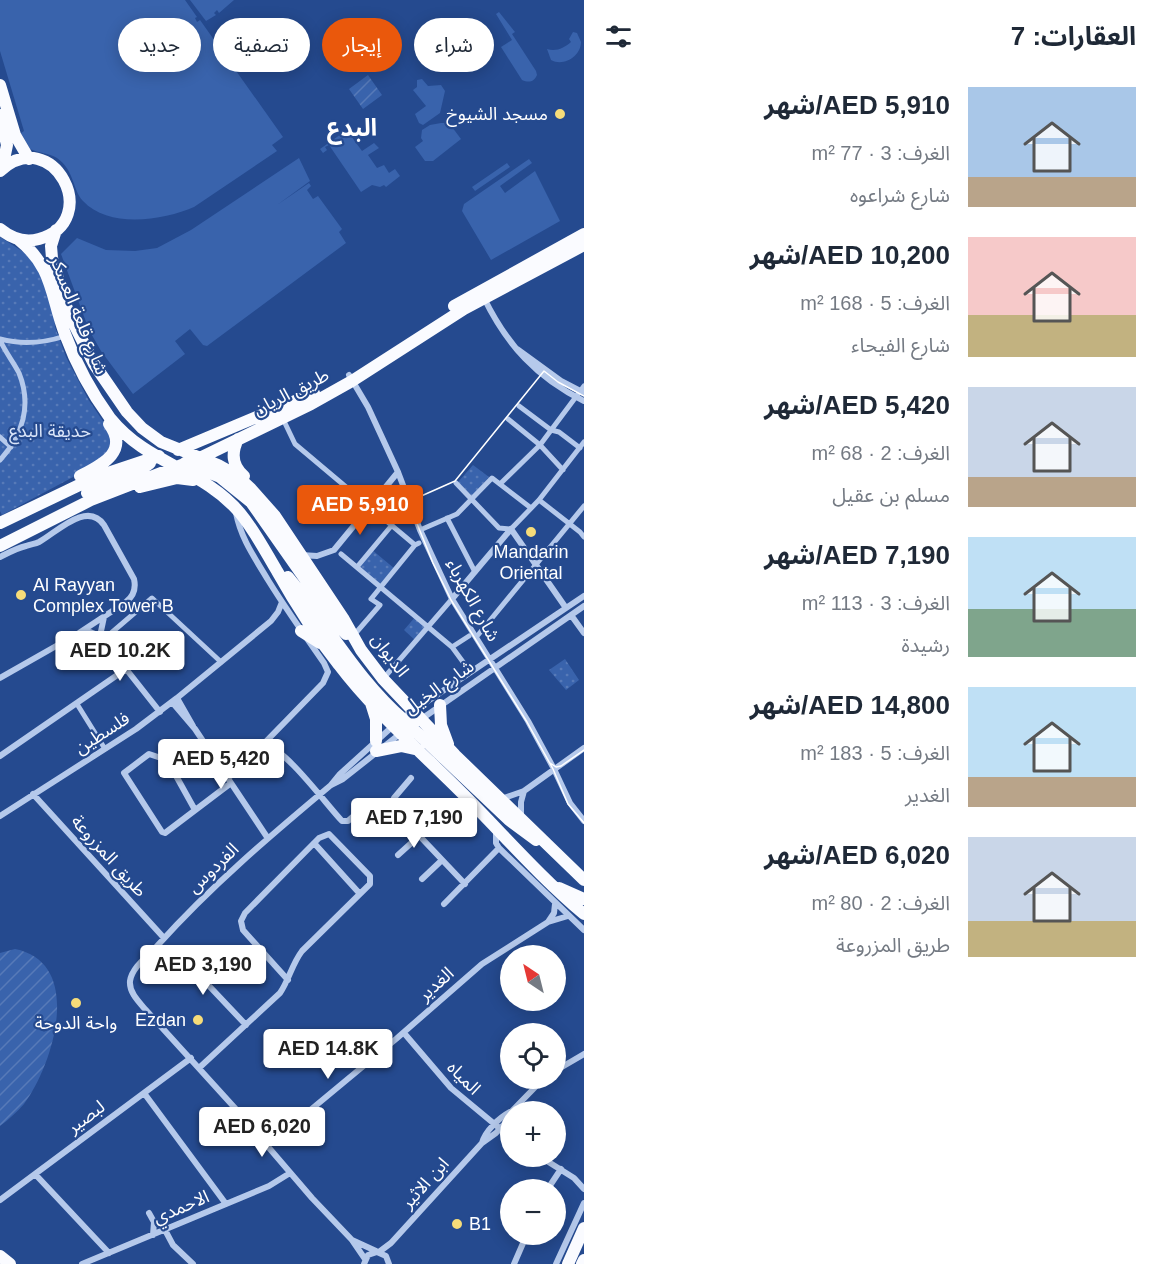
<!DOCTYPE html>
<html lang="ar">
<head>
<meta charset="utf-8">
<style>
  :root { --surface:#fff; --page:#f6f6f7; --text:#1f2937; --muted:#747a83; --accent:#ea580c }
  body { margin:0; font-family:Arial,"Noto Sans Arabic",sans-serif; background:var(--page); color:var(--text); direction:rtl; height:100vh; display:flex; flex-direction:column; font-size:22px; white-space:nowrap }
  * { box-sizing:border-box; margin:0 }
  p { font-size:20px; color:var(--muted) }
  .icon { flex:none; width:33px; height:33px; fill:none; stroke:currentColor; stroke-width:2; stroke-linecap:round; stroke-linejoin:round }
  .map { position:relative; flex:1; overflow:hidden; direction:ltr }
  .drawer { display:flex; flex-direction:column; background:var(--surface); width:570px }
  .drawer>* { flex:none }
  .banner { position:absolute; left:18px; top:18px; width:476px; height:54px; direction:rtl; display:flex; gap:12px }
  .needle { width:39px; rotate:325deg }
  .controls { position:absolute; left:500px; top:945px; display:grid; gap:12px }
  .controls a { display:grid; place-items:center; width:66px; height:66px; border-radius:50%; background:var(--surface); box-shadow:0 3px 15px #0003; font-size:30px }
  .price { position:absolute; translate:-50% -51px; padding:0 14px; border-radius:6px; background:#fff; color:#222; font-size:20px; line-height:39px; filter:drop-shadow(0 2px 3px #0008) }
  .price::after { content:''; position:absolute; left:50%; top:36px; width:18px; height:14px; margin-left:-9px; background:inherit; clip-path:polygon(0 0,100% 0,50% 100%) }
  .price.selected { background:var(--accent); color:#fff }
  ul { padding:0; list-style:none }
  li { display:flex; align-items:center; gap:18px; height:150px; padding:0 18px }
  li span { display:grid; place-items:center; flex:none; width:168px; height:120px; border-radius:0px; color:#555 }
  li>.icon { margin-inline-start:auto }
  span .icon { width:72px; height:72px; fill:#fffc; stroke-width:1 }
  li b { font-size:26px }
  h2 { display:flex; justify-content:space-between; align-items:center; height:72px; padding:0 18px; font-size:26px }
  .pill { padding:0 21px; border-radius:27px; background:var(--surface); box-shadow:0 3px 15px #0003; font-size:21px; line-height:54px }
  .pill.selected { background:var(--accent); color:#fff }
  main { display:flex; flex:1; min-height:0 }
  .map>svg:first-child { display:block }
</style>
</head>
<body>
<main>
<section class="drawer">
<h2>العقارات: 7<svg class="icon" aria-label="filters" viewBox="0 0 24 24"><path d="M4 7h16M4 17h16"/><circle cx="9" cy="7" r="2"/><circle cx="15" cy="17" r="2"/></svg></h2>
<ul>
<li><span style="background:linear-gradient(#a9c7e8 75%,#b9a48a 0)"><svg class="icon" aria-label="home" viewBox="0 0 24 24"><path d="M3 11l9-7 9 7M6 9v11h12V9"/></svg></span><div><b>AED 5,910/شهر</b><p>الغرف: 3 · 77 m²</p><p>شارع شراعوه</p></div></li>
<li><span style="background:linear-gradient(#f6c9c9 65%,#c2b280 0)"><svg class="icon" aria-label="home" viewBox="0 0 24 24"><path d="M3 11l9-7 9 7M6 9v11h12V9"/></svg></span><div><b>AED 10,200/شهر</b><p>الغرف: 5 · 168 m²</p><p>شارع الفيحاء</p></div></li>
<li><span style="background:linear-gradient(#c9d6e8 75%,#b9a48a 0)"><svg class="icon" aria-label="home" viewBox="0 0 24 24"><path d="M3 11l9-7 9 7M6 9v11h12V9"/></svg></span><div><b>AED 5,420/شهر</b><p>الغرف: 2 · 68 m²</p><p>مسلم بن عقيل</p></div></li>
<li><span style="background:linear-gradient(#bfe0f5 60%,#7fa58c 0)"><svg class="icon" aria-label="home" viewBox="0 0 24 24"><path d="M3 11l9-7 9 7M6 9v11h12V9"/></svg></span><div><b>AED 7,190/شهر</b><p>الغرف: 3 · 113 m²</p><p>رشيدة</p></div></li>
<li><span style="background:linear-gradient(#bfe0f5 75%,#b9a48a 0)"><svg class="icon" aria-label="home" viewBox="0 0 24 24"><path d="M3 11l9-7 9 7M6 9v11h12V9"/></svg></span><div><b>AED 14,800/شهر</b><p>الغرف: 5 · 183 m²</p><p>الغدير</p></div></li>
<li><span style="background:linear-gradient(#c9d6e8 70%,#c2b280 0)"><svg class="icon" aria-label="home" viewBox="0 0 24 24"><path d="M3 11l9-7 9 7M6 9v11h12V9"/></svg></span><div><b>AED 6,020/شهر</b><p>الغرف: 2 · 80 m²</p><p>طريق المزروعة</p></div></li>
</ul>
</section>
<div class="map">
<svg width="584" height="1264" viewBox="0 0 584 1264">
  <defs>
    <pattern id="park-dots" width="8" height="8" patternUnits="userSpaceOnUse" patternTransform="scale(1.5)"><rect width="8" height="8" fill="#3963ac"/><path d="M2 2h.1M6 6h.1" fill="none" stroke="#577ab8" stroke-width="1.8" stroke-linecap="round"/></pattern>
    <pattern id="garden-furrows" width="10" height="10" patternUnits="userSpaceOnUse" patternTransform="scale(1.5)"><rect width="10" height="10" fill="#3963ac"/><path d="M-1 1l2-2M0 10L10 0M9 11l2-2" fill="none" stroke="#577ab8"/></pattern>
  </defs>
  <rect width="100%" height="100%" fill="#254a8f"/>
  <path fill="#3963ac" d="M0 0H185L197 17 195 18 197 22 200 20 283 137 272 145 277 151 194 207C164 220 109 229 83 201 72 189 75 171 57 158 48 153 39 153 30 149L21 133 24 131 0 51Z
    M190 0H234L219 13 217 10 214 13 216 15 206 21Z
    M499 12 515 32 512 34 536 71 537 75C534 82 529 83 522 80L501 47 512 40 496 14Z
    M573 32 577 33 581 42C581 56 564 67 551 60L547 49C556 52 564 48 571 42L569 39Z
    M422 79 428 86 441 85 445 91 440 113 423 125 419 123 415 114 426 106 413 90 417 87V80Z
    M441 123H449L461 139 433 161H425L415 147 423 141 421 138 422 130 430 125Z
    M344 132 348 137 351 136 362 151 374 143 379 148 368 155 377 168 384 165 389 173 395 169 400 176 386 187 384 185 380 187 372 185 361 192 329 145 325 147 327 150 323 153 320 149Z
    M299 158 310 181 277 205 309 183 311 186 307 190 313 199 318 196 342 229 339 232 346 243 207 346 203 345 190 329 175 341 185 354 133 394 101 351 89 330 61 254 77 238 106 250 135 251 157 248 191 230Z
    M529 159 532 163 500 186 505 193 535 171 560 221 491 260 462 211 464 204Z
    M507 163 510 167 475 191 472 187Z"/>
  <path fill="url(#park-dots)" d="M0 237 25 253 42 274 54 312 55 327 66 357 88 399 113 436 105 460 2 515 0 511Z
    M473 465 489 477 472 496 458 482Z
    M371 549 395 569 381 586 357 567Z
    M416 616 429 626 416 641 404 630Z
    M565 659 579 680 566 690 549 670Z"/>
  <path fill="url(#garden-furrows)" d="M368 75 382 95 363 109 349 89Z
    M15 949C85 963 53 1065 24 1104 17 1112 8 1120 0 1126V953Z"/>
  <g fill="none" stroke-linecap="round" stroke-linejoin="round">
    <path stroke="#b5c9eb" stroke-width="5" d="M0 339C22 345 44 343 65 336
      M0 340C5 352 13 361 19 373 32 405 23 435 0 460
      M519 406 551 430 559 432 580 448
      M283 419 295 444 415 545
      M508 419 540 445 563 470
      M0 437 11 447
      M456 483 499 528 511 529 539 500 584 442
      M500 484 540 445 584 386
      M539 500 580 532 584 537
      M447 518 475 572
      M420 530 457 514 492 478 531 508
      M341 554 452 647 466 666
      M357 567 392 525
      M354 635 380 605 371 599 415 545 419 543
      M478 635 584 506
      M103 640 152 598 221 662
      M452 647 469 636
      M383 679 452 599
      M77 704 105 749"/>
    <path stroke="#b5c9eb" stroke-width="6" d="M484 298C507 345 537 378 584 401
      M517 349 561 381 584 393
      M349 375 368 407 398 472 420 530 452 599 528 721 554 769 570 803 584 821
      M301 555 317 556 334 550 398 472
      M0 557C8 553 17 548 26 546 31 544 35 544 39 542 56 533 87 500 104 525L134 579C136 588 134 596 126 602L79 633 0 678
      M452 599 511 529 566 608
      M571 615 584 633
      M81 633 90 632 100 636 160 712
      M100 636 104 617
      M177 698 193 726
      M172 702 195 729 267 837
      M401 719 584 596
      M420 720 584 606
      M264 744C286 749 325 803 342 821H348L368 803
      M0 756 126 669
      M228 778 241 767 323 683 328 672 324 663C305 636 286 609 268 580 255 558 241 539 236 513
      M411 778 394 798 392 802 393 808 465 884
      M331 785 340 774 393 726
      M33 794 164 938
      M501 799 524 791 584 748
      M195 810 175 774 164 759 149 754 124 773 162 832 165 833 231 783
      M0 816 136 729 177 698 271 621 278 612 282 602
      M521 817V802L524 791
      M496 830V843L499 848 584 930
      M379 831 397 813
      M314 843 360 894
      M398 855 449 809
      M422 879 441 861
      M444 904 499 848
      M548 922 554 913 555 904
      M177 952 246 1025
      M404 1033 451 1088 510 1137
      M199 1068 280 993C289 980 292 964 302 951L370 884V876L329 834 319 838 245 913 241 921 243 930 288 980
      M555 1071 584 1054
      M144 1093 226 1204
      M511 1112 544 1078
      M482 1143 496 1133 510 1118
      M267 1146 396 1039 482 964 548 922 568 916
      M539 1156 574 1178 584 1189
      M35 1174 109 1253
      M547 1190 561 1169
      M0 1200 191 1058
      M149 1213 154 1222 153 1235
      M165 1230 173 1245 193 1264
      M352 1240 376 1251
      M379 1252 391 1243 482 1143C485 1131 499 1118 510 1112
      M365 1259 352 1240 312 1198 234 1107 145 1009C138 1001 129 992 130 981 132 967 149 955 158 945 211 886 270 836 331 785L343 779 401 733
      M82 1264 269 1186 290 1173
      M364 1264 368 1255 377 1252 386 1256 389 1264
      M514 1264 527 1234
      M556 1264 584 1203"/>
    <path stroke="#fafbff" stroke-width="12" d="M0 85 15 135 29 159
      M0 115 7 145 2 169
      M0 171C53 123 104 221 39 239 25 243 11 238 0 229
      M56 230 51 246 52 258 68 312 94 364 127 412 142 428 161 442 218 465 236 475 251 489 275 516 343 618 361 650 383 679 455 755 584 880
      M18 239C54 268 50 295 65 334 76 364 91 392 110 418 148 465 202 468 240 513 255 531 265 551 277 571 295 603 316 636 339 665 373 710 422 753 462 793 502 833 540 877 584 914
      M454 306 584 234
      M238 439C231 453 232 466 244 476
      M178 450 314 393
      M185 463 220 477 251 502 336 623 346 634
      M80 476C101 465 130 452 109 424
      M140 487 177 478 193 480
      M87 493 136 473 150 463
      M0 523 96 477 159 456
      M0 546 91 500 202 457 311 404 352 381 464 309 584 245
      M288 577C328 625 357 680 405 721L411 722 421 719
      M301 631 320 643
      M371 703 376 719V741
      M440 705 441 725 448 744
      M401 723 410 726 509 820 536 840
      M376 751 401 746 419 750
      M559 888 584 899
      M0 1256 10 1264
      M568 1264 584 1228
      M582 1264 584 1260"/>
    <path stroke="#fff" stroke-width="1.5" d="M584 396 558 382 544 371 455 481 410 501 409 504 433 563 451 600 527 722 553 769 568 804 584 823
      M550 763 556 767 561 766 584 750"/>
  </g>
  <g fill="#f6dc79" stroke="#254a8f" stroke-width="2">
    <circle cx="560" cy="114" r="6"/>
    <circle cx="531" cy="532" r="6"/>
    <circle cx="21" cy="595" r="6"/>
    <circle cx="76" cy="1003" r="6"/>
    <circle cx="198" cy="1020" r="6"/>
    <circle cx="457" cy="1224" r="6"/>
  </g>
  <g text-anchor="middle" stroke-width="4.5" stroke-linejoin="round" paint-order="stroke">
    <g font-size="18" fill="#fff" stroke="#254a8f" text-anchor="end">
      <text x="548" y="120">مسجد الشيوخ</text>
      <text x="531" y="558" text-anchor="middle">Mandarin<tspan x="531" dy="21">Oriental</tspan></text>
      <text x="33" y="591" text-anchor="start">Al Rayyan<tspan x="33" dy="21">Complex Tower B</tspan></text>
      <text x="186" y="1026">Ezdan</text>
      <text x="76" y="1029" text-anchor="middle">واحة الدوحة</text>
      <text x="469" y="1230" text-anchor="start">B1</text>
    </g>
    <g font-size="18" fill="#fff" stroke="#254a8f">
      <text transform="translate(79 315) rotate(68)" y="6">شارع قلعة العسكر</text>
      <text transform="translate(291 392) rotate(-27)" y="6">طريق الريان</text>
      <text transform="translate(473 600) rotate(61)" y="6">شارع الكهرباء</text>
      <text transform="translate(390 655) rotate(53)" y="6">الديوان</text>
      <text transform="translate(439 687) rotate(-35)" y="6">شارع الخيل</text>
      <text transform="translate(102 733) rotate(-33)" y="6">فلسطين</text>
      <text transform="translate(109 856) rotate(48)" y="6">طريق المزروعة</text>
      <text transform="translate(213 868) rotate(-44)" y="6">الفردوس</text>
      <text transform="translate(436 984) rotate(-42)" y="6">الغدير</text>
      <text transform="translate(464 1078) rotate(45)" y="6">المياه</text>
      <text transform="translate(86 1117) rotate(-37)" y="6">لبصير</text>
      <text transform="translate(425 1183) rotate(-48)" y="6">ابن الاثير</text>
      <text transform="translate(181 1207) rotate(-23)" y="6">الاحمدي</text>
    </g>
    <g font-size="18" fill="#dae5f9" stroke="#254a8f">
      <text x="50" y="437">حديقة البدع</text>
    </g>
    <g font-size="24" font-weight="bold" fill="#fff" stroke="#254a8f">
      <text x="352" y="136">البدع</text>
    </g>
  </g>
</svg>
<div class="controls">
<a><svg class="needle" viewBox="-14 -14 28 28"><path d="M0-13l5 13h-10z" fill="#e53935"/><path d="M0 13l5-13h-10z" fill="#747a83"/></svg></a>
<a><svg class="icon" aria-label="locate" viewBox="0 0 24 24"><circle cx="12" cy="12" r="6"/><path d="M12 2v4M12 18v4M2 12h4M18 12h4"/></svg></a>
<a>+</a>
<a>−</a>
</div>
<b class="price selected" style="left:360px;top:536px">AED 5,910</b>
<b class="price" style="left:120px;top:682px">AED 10.2K</b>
<b class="price" style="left:221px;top:790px">AED 5,420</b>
<b class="price" style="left:414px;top:849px">AED 7,190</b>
<b class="price" style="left:203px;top:996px">AED 3,190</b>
<b class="price" style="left:328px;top:1080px">AED 14.8K</b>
<b class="price" style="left:262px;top:1158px">AED 6,020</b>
<div class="banner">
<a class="pill">شراء</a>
<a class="pill selected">إيجار</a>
<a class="pill">تصفية</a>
<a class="pill">جديد</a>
</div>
</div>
</main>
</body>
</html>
